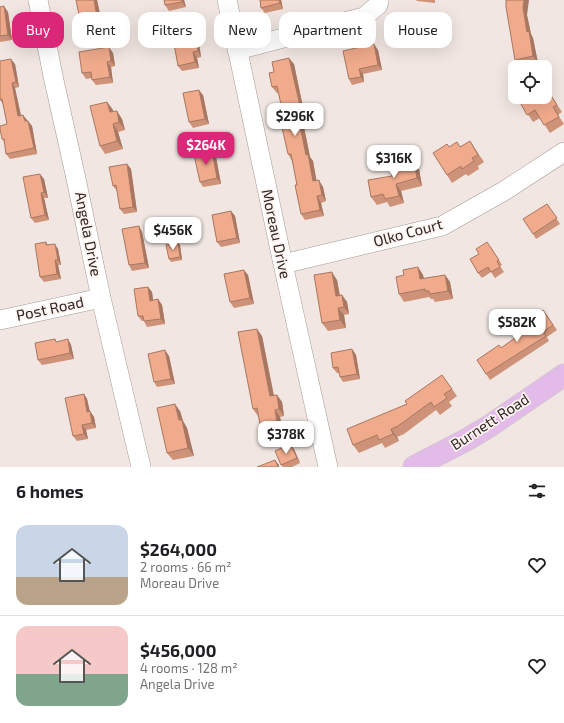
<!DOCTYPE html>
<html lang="en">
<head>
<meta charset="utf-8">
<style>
  :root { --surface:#fff; --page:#f6f6f6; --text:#202124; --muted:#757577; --line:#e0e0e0; --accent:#db2777 }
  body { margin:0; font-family:"Exo 2",sans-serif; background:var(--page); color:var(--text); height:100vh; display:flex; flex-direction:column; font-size:15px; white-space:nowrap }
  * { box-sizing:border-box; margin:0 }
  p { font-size:13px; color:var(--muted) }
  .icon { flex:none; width:22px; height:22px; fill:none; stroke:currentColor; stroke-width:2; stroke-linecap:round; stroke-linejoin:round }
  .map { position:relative; height:467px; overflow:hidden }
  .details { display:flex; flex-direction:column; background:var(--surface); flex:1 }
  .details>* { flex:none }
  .hud { position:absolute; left:12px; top:12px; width:540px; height:36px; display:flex; gap:8px }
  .fabs { position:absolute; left:508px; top:60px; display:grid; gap:8px }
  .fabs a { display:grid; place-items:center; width:44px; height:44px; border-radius:8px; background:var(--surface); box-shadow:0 4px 16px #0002; font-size:20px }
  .price { position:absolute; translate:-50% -34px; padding:0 9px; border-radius:8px; background:#fff; color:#222; font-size:13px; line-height:26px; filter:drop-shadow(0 1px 2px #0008) }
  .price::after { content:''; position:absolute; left:50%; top:24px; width:12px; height:9px; margin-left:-6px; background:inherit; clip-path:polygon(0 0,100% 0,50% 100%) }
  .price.current { background:var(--accent); color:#fff }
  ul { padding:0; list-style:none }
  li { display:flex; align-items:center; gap:12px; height:100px; padding:0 16px }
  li+li { border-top:1px solid var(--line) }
  li span { display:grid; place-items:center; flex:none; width:112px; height:80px; border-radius:12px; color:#555 }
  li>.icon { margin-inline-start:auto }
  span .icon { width:48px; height:48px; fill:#fffc; stroke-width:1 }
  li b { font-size:17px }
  h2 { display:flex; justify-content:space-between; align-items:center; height:48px; padding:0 16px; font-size:17px }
  .chip { padding:0 14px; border-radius:12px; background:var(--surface); box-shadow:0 4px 16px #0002; font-size:14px; line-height:36px }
  .chip.current { background:var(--accent); color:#fff }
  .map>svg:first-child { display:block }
</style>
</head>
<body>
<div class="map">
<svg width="564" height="467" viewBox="0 0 564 467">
  <rect width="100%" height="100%" fill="#f1e6e1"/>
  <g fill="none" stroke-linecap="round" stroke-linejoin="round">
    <g stroke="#a59b96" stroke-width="20">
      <path id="minor" d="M38 0 53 76 75 174 101 298 141 467
        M227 0 283 264 328 467
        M237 50 364 17 378 5 379 0
        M283 264 442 226 504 191 564 152
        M0 320 101 298"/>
    </g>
    <g stroke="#c8c7c6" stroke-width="23">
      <path id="major" d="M414 467 466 440 488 427 564 375"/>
    </g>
    <use href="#minor" stroke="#fff" stroke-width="19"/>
    <use href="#major" stroke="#e2bbe8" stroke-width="22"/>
  </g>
  <path fill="#ce9278" d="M97 0 103 28 86 32 81 25Z
    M164 0H184L186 7 169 11 165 5Z
    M260 0H281L283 9 265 13 261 8Z
    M416 0H435V3L417 1Z
    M0 7 8 12 12 40 0 42Z
    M527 15 531 34 533 38 538 63 519 66 515 60Z
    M199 29 201 39 196 40 199 43 201 57 197 58 199 68 182 71 178 66 174 44 170 45 166 40Z
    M378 50 382 70 363 74 364 82 352 85 349 79Z
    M113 53 115 66 111 67 113 83 96 85 92 80V78L86 79 82 73Z
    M15 64 19 87 15 88 21 115 27 120V121H28L32 126 37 154 10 159 6 154 5 143 2 139 7 124 3 104 0 100Z
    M294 64 305 117H302L310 157 313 161 316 181 323 187 326 201 321 203 324 216 305 220 301 214 297 185 293 161H292L288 154 285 123 279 93H277L272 87 274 72Z
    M203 95 209 124 193 128 189 122Z
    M554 100 562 112 558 115 564 124 550 133 540 118 533 122 521 104Z
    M107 102 113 110V112L122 119 125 130 118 132 123 149 105 154 100 146Z
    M470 141 484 162 478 166 479 169 468 176 466 174 452 183 447 175 449 147H461Z
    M212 151 216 157 221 184 203 187 200 182Z
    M418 163 422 186 401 191 404 203 390 207 387 202 377 205 371 197 392 176Z
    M127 164 131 169 137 212 124 214 120 209 117 191 113 186Z
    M44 179 48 198H44L49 220 35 223 31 218Z
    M547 204 560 224 536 239 533 234Z
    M231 211 235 216 240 243 221 247 217 242Z
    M139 226 142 232 149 268 132 271 129 265Z
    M46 242 48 245 58 249 61 265H58L61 279 44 282 40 277Z
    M178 243 180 245 182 260 171 262 169 259Z
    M491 247 502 265 500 266 504 272 495 278 491 272 482 278 478 273Z
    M418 267 423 275 424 279 445 275 450 282 453 299 435 302 433 299H431L429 297 404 302 399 294 404 275Z
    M248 275 254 304 234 308 230 302Z
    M337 280 340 295H342L347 302 349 314 344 315 346 328 328 331 322 323Z
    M148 287 152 292 153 300 158 299 162 305 165 324 147 327 144 321H142L138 316Z
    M543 310 557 330 547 337 549 341 490 380 477 360 501 348 526 330Z
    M262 336 274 395H277L282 402 284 416 280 417 282 428 265 431 260 424 258 416 253 409Z
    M68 339 71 345 74 359 42 365 38 360Z
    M352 349 356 355 360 379 343 382 340 377 339 373H337L333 368Z
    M169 356 175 384 157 387 154 382Z
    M442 375 457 396 449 402 452 406 440 415 436 410 404 434 397 437 399 441 385 448 382 443 359 453 353 445 407 404Z
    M84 394 87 399 90 412 94 417 96 428 86 430 88 439 77 441 73 436Z
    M180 411 183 421 187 428 194 456 173 460 167 453Z
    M294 449 300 463 292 467H283L281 465Z"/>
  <path fill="#a87762" d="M94 0H97L103 28 98 22Z
    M182 0H184L186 7 182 2Z
    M279 0H281L283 9 280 3Z
    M524 0H529L527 15 531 34 533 38 538 63 533 56 527 32 523 8Z
    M4 6 8 12 12 40 8 35Z
    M196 24 199 29 201 39 198 33Z
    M195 38 199 43 201 57 198 51Z
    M374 44 378 50 382 70 378 65Z
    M109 47 113 53 115 66 111 61Z
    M193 52 197 58 199 68 195 62Z
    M289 58 294 64 305 117 301 110Z
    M11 59 15 64 19 87 16 82Z
    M107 62 111 67 113 83 110 77Z
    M359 69 363 74 364 82 361 77Z
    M12 83 15 88 22 121 18 116Z
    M199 90 203 95 209 124 205 119Z
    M107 102 113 110 116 120 110 112Z
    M117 111 122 119 125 130 119 122Z
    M297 111 302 117 310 157 313 161 318 188 313 181 306 155Z
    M23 115 27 120 28 126 25 121Z
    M28 121 32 126 37 154 34 148Z
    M113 124 118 132 123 149 117 141Z
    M212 151 216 157 221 184 217 178Z
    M413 156 418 163 422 186 417 178Z
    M127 164 131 169 137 212 133 207Z
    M40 174 44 179 48 198 44 192Z
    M319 180 323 187 326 201 322 195Z
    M396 184 401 191 404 203 399 196Z
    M41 193 44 198 49 220 45 215Z
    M317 196 321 203 324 216 320 210Z
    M231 211 235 216 240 243 237 238Z
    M139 226 142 232 149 268 145 263Z
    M178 243 180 245 182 260 180 257Z
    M55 244 58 249 61 265 58 260Z
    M55 260 58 265 61 279 57 274Z
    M418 267 423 275 426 287 420 279Z
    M244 270 248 275 254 304 250 298Z
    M332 272 337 280 341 304 336 296Z
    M445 275 450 282 453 299 448 291Z
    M148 287 152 292 154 306 150 301Z
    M342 295 347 302 349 314 344 307Z
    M158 299 162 305 165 324 161 319Z
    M338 308 344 315 346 328 340 320Z
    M257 329 262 336 275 403 270 396Z
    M68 339 71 345 74 359 70 353Z
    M352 349 356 355 360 379 357 374Z
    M165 350 169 356 175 384 171 379Z
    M84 394 87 399 91 417 87 412Z
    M277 395 282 402 284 416 279 409Z
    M175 404 180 411 183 421 187 428 194 456 188 448 179 420Z
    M275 410 280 417 282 428 277 421Z
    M90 411 94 417 96 428 92 423Z
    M82 425 86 430 88 439 84 434Z
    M391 429 397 437 399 441 393 434Z
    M290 444 294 449 300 463 297 458Z
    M275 460 279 465V467H278Z"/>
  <path fill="#f0aa8c" stroke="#a87762" d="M76 0H94L98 22 81 25Z
    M164 0H182V2L165 5Z
    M260 0H279L280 3 261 8Z
    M506 0H524L523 8 527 32 529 31 533 56 515 60 506 7Z
    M4 6 8 35 0 36V7Z
    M196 24 198 33 185 36 186 40 195 38 198 51 193 52 195 62 178 66 173 38 166 40 164 30Z
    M374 44 378 65 359 69 361 77 349 79 343 51Z
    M109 47 111 61 107 62 110 77 92 80 91 72 82 73 79 52Z
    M289 58 301 110 297 111 306 155 308 154 313 181 319 180 322 195 317 196 320 210 301 214 295 185H297L291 154H288L281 123H285L277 86 272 87 269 73 274 72 272 62Z
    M11 59 16 82 12 83 18 116 23 115 25 121H28L34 148 6 154 4 139H2L0 129V126L7 124 2 99 0 100V61Z
    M199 90 205 119 189 122 183 93Z
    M549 92 557 105 553 107 559 117 544 125 535 110 527 115 521 104 527 100 525 97H545V94Z
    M107 102 110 112 117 111 119 122 113 124 117 141 100 146 90 106Z
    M470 141 478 155 472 158 474 161 462 169 461 166 447 175 433 153 447 144 449 147 457 142 460 147Z
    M212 151 217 178 200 182 194 155Z
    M413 156 417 178 396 184 399 196 385 199 383 194 371 197 368 180 392 176 391 167 403 164 401 158Z
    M127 164 133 207 120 209 116 185 113 186 109 167Z
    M40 174 44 192 41 193 45 215 31 218 23 177Z
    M547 204 557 218 533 234 523 219Z
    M231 211 237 238 217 242 212 215Z
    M139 226 145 263 129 265 122 229Z
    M46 242V245L55 244 58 260H55L57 274 40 277 35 244Z
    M487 242 499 260 497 261 500 267 491 272 488 267 478 273 470 259 479 254 476 249Z
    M178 243 180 257 169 259 166 245Z
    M418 267 420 279 445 275 448 291 430 294 429 291H425V289L399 294 396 277 404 275 403 270Z
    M244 270 250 298 230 302 224 274Z
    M332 272 336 296 342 295 344 307 338 308 340 320 322 323 314 275Z
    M148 287 150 301 158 299 161 319 144 321 143 316H138L134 289Z
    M543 310 553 325 543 332 546 336 486 374 477 360 499 345 501 348 526 330 522 324Z
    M257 329 270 396 277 395 279 409 275 410 277 421 260 424 257 408 253 409 238 332Z
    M55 339 56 342 68 339 70 353 38 360 35 343Z
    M352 349 357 374 340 377 338 367 333 368 331 353Z
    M165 350 171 379 154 382 148 354Z
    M442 375 452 389 444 394 447 398 434 407 431 402 398 426 391 429 393 434 379 440 377 435 353 445 347 429 407 404 405 401Z
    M84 394 87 412 90 411 92 423 82 425 84 434 73 436 65 398Z
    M175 404 179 420H182L188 448 167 453 157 408Z
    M290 444 297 458 281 465 275 451Z
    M275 460 278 467H257Z"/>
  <g text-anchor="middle" stroke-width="3.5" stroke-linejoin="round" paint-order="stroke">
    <g font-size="15" fill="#2b2725" stroke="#fff3ef">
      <text transform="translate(408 233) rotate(-15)" y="5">Olko Court</text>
      <text transform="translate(88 234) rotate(79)" y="5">Angela Drive</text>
      <text transform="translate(276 234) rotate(78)" y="5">Moreau Drive</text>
      <text transform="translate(50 309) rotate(-12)" y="5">Post Road</text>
      <text transform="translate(490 422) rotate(-33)" y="5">Burnett Road</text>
    </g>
  </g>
</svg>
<div class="fabs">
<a><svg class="icon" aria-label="locate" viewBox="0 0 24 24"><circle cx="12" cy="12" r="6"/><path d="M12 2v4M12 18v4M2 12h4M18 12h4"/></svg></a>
</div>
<b class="price" style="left:295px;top:137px">$296K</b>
<b class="price current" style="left:206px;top:166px">$264K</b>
<b class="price" style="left:394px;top:179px">$316K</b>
<b class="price" style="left:173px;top:251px">$456K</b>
<b class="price" style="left:517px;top:343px">$582K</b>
<b class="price" style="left:286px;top:455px">$378K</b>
<div class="hud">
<a class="chip current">Buy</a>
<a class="chip">Rent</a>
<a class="chip">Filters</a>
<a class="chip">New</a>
<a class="chip">Apartment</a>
<a class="chip">House</a>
</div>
</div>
<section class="details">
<h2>6 homes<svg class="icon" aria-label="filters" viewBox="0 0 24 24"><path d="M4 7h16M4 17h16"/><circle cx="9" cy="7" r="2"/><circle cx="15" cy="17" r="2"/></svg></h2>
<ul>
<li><span style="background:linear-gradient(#c9d6e8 65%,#b9a48a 0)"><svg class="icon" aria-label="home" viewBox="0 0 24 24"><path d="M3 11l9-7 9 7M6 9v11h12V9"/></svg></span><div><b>$264,000</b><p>2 rooms · 66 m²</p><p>Moreau Drive</p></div><svg class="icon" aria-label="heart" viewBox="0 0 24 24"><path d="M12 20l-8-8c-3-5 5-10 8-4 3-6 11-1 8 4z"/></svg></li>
<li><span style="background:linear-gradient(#f6c9c9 60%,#7fa58c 0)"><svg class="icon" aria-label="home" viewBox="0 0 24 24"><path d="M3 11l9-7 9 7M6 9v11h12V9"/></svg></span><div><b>$456,000</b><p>4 rooms · 128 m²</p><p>Angela Drive</p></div><svg class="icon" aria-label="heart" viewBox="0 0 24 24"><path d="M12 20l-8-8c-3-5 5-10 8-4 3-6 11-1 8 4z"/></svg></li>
</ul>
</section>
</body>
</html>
